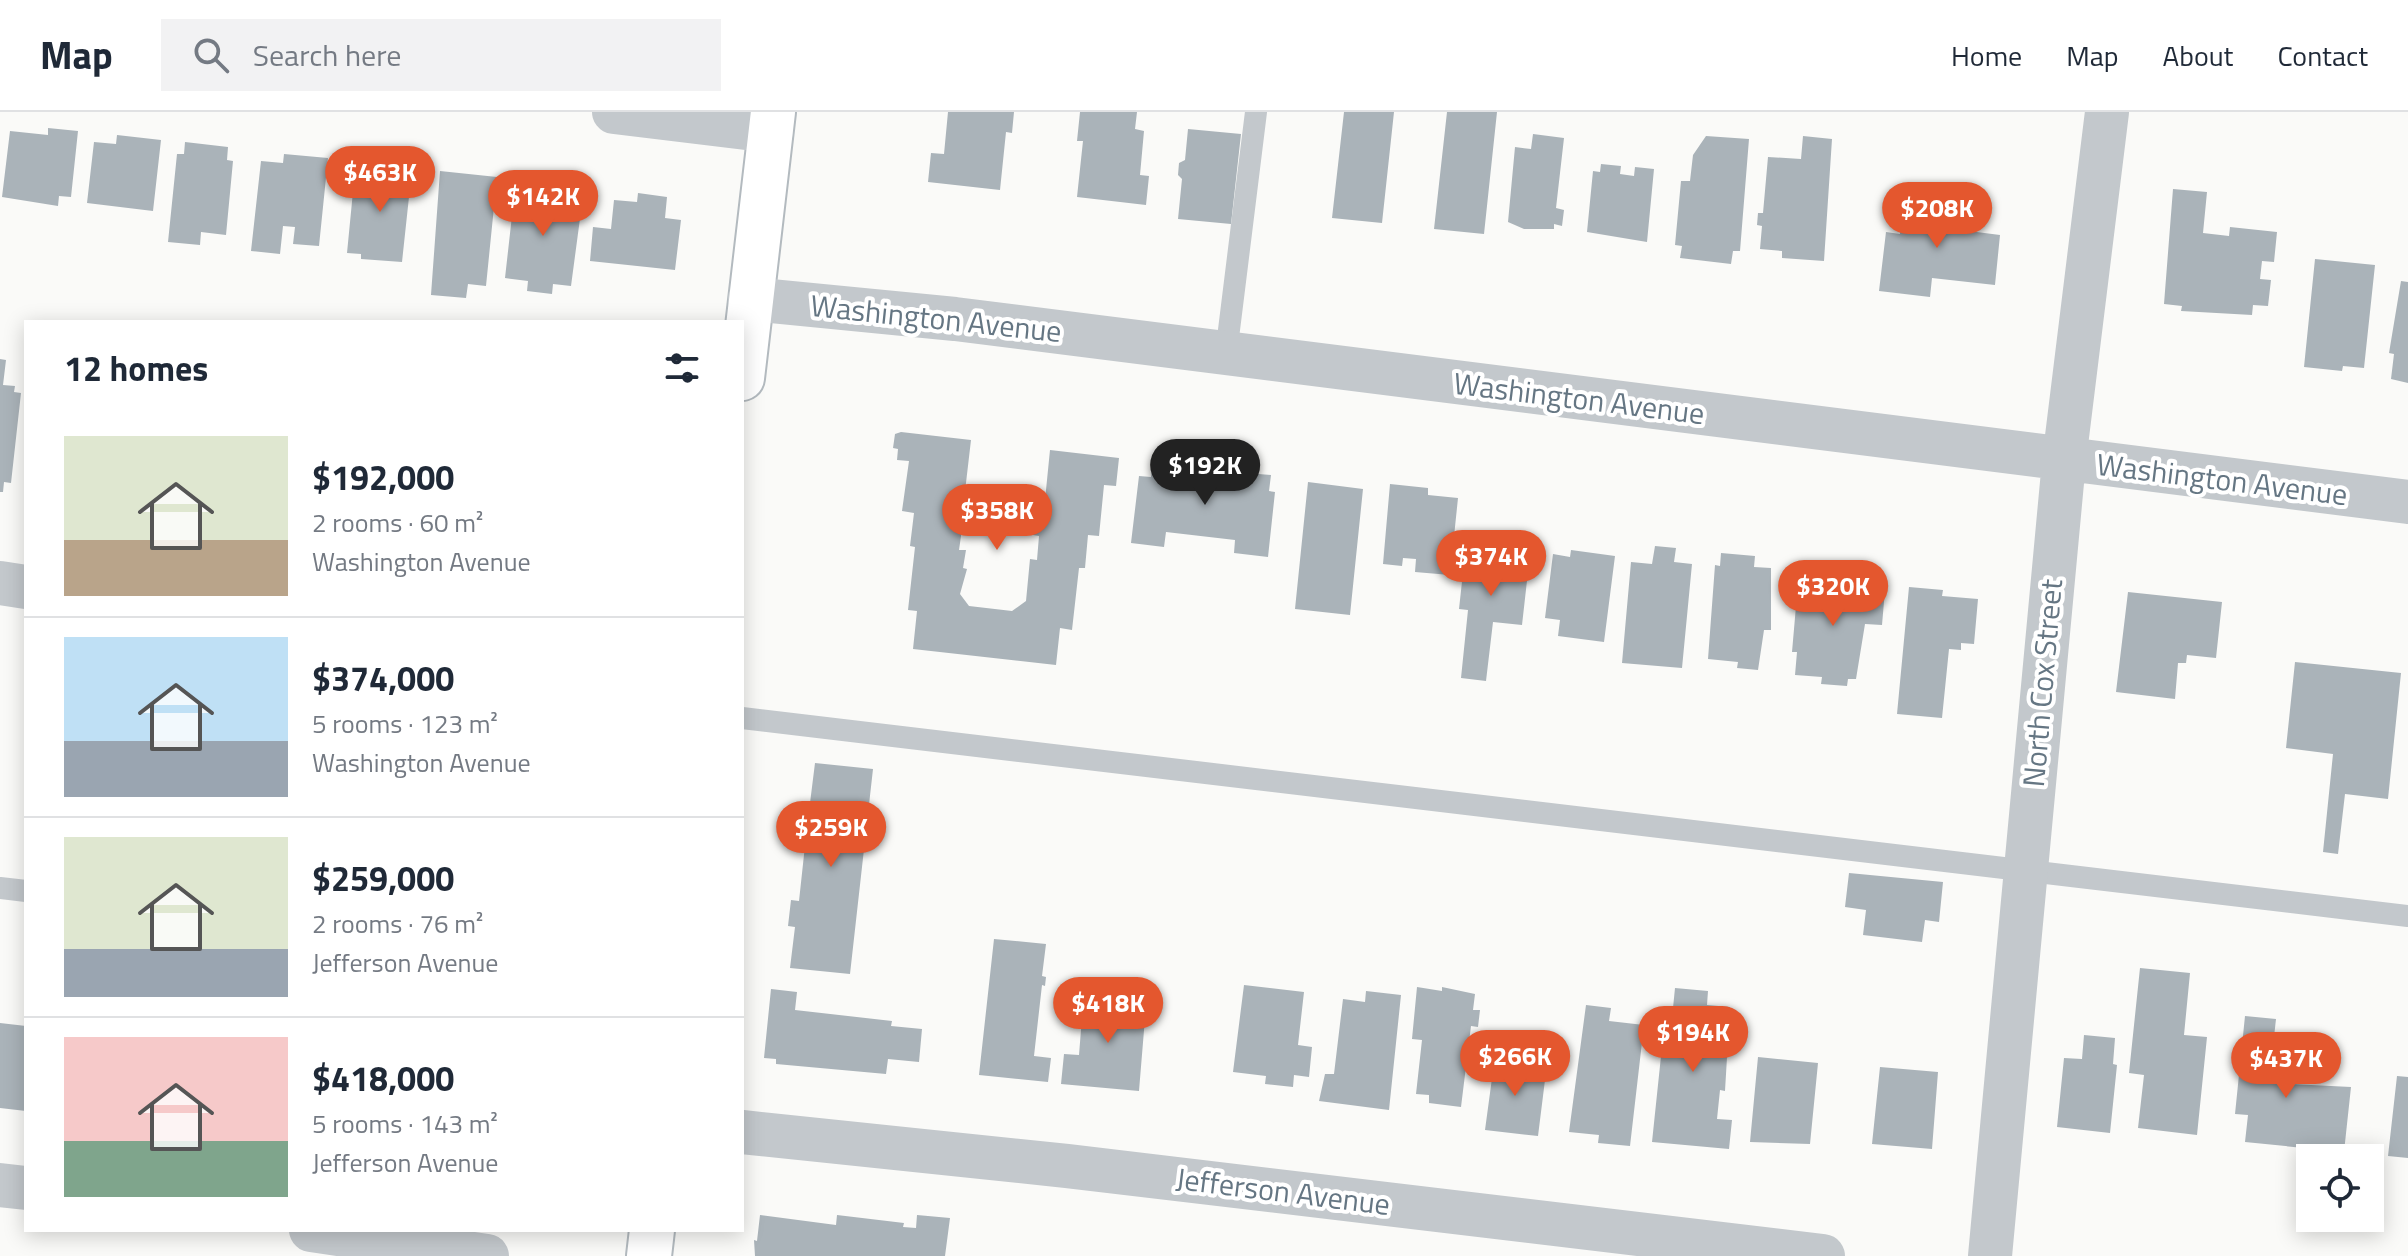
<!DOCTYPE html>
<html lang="en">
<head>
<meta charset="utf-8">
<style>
  :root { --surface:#fff; --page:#f2f2f3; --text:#1f2937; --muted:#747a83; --line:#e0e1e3; --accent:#e4572e }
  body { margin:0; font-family:"Titillium Web",sans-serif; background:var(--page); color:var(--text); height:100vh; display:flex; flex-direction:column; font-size:30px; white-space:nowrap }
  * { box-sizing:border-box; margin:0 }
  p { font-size:26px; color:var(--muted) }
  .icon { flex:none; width:44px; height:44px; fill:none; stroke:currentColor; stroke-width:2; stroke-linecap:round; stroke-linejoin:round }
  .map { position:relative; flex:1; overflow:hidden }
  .panel { position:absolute; left:24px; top:208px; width:720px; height:912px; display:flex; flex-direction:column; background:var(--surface); border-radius:0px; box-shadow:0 4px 20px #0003 }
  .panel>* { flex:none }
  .buttons { position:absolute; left:2296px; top:1032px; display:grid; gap:16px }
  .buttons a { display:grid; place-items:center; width:88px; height:88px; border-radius:0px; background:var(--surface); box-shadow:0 4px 20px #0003; font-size:40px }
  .price { position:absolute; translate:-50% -68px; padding:0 18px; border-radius:28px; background:var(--accent); color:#fff; font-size:26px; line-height:52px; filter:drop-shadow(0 2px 4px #0008) }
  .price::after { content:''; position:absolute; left:50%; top:48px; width:24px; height:18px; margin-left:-12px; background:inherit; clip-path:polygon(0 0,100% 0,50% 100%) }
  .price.on { background:#222; color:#fff }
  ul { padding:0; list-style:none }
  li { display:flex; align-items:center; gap:24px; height:200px; padding:0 40px }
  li+li { border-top:2px solid var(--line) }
  li span { display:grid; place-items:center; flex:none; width:224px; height:160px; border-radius:0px; color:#555 }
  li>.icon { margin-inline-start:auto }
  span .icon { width:96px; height:96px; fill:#fffc; stroke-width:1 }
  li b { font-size:34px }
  h2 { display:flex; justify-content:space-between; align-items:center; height:96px; padding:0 40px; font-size:34px }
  header { display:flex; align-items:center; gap:48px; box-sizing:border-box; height:112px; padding:0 40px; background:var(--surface); border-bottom:2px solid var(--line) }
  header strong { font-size:38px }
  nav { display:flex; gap:44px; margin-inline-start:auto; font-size:28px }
  .search { width:560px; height:72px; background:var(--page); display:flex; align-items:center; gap:20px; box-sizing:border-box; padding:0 28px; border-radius:0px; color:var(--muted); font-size:30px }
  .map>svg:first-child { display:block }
</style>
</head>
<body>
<header>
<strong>Map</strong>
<div class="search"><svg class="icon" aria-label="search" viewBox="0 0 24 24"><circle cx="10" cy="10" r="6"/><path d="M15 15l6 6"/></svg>Search here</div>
<nav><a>Home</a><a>Map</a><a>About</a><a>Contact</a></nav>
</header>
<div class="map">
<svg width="2408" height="1144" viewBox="0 0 2408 1144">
  <rect width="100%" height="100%" fill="#fafaf8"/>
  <path fill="#aab3b9" d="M948 0H1014L1012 21 1006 20 1000 78 928 70 931 41 944 42Z
    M1080 0H1137L1135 17 1144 19 1140 63 1149 64 1146 93 1077 85 1083 29H1077Z
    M1344 0H1394L1382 111 1332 106Z
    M1447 0H1497L1484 122 1434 117Z
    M48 16 78 19 71 85 59 84 58 94 2 85 10 19 48 23Z
    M1188 17 1241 22 1231 112 1178 107 1182 67 1178 63 1179 51 1185 48Z
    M1533 22 1564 26 1556 96 1564 98 1562 114 1554 112V117H1524L1508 110 1515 35 1531 37Z
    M117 23 161 28 153 99 87 91 94 30 116 32Z
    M1706 24 1749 27 1740 139H1733L1731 152 1680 146 1682 134 1675 133 1681 69H1690L1693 43Z
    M1803 24 1832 27 1824 149 1782 146V139L1760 137 1762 114 1757 113 1758 101H1763L1768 45 1801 47Z
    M185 30 228 35 227 48 233 49 226 123 201 120 200 133 168 130 177 42H184Z
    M284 42 328 46 319 134 293 132 295 115 283 114 280 142 251 139 261 49 283 51Z
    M1601 52 1621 54 1620 62 1634 64 1635 55 1654 57 1647 130 1587 120 1593 59 1600 60Z
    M381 54 412 57 402 150 361 147V142L347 141 355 59 380 62Z
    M440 59 497 65 486 174 468 172 466 186 431 183Z
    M535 67 565 70V98L581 99 571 174 553 172 552 182 527 179 528 169 505 166 515 77 533 79Z
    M2173 77 2207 80 2203 121 2229 124 2230 115 2277 120 2274 150 2262 149 2260 167 2271 168 2268 194 2253 193 2252 203 2181 199 2182 194 2164 192Z
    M638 81 667 85 665 106 681 108 675 158 590 149 593 115 611 117 614 88 637 90Z
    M1931 81 1955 84 1954 93 1972 95 1969 119 2000 123 1995 173 1932 166 1930 185 1879 179 1886 120 1900 122 1903 94 1929 98Z
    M2315 147 2375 153 2364 256 2343 254 2342 259 2304 255Z
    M2401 169 2408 170V271L2391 267 2394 242 2389 241Z
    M0 247 6 248 3 273 15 274 14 280 21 281 11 371 4 370 3 380H0Z
    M901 320 971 328 964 388H970L967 417H962L959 438H966L963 456 967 457 960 482 969 494 1012 499 1026 489 1030 447 1037 448 1039 424 1033 423 1036 397 1044 398 1050 338 1119 346 1116 374 1104 373 1099 424 1088 423 1085 456H1079L1072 518 1060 516 1056 553 913 537 917 499 908 498 915 435 910 434 914 401 902 399 909 349 897 348 898 337 893 336 895 322Z
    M1153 349 1183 353 1182 356 1271 363 1269 379 1275 380 1268 445 1234 441 1235 428 1166 420 1164 435 1131 431 1139 364 1151 365Z
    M1308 370 1363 377 1350 503 1295 497Z
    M1390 372 1428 376V383L1458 386 1450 463 1415 460 1416 447 1403 446 1402 454 1383 452Z
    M1486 428 1531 433 1522 513 1493 510 1486 569 1461 566 1468 498 1459 497 1466 433 1486 435Z
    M1655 434 1676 436 1674 450 1692 452 1682 556 1622 551 1631 450 1652 452Z
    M1571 438 1615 444 1604 530 1558 524 1560 508 1545 506 1553 442 1570 445Z
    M1721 441 1755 444 1754 455 1771 456V518H1764L1758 558 1737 556 1738 550 1708 547 1715 453 1720 454Z
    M1819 463 1849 466 1848 475 1885 478 1882 513 1865 512 1856 567H1848L1847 574 1821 572 1822 565 1795 563 1797 540H1792L1798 471 1818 473Z
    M1909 475 1943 478 1942 484 1978 487 1974 532 1961 531V538L1949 537 1942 606 1897 602Z
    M2128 480 2222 490 2216 546 2187 543 2186 551H2178L2175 587 2116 580Z
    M2295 550 2401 561 2388 687 2345 682 2338 742 2323 740 2333 642 2286 636Z
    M815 651 873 657 850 862 790 856 795 815 788 814 791 788 799 789 807 715 800 714 803 690 810 691Z
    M1849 761 1943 770 1939 810 1925 808 1922 830 1863 823 1866 798 1845 795Z
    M994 827 1046 832 1042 864 1046 865 1045 874 1042 873 1034 944 1051 946 1048 970 979 963Z
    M2140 856 2190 861 2184 923 2207 925 2197 1023 2138 1016 2144 963 2129 961Z
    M1244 873 1304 880 1298 933 1312 935 1309 965 1294 963 1293 975 1265 972 1266 964 1233 960Z
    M1417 875 1442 879V875L1475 882 1473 898H1480L1478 915 1471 914 1461 995 1429 991V983L1416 982 1422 928 1412 927Z
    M1675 876 1708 879 1707 893 1730 895 1725 979 1720 978 1717 1007 1732 1008 1729 1037 1652 1030 1665 906H1672Z
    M771 877 797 880 795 898 892 909 891 914 922 917 919 950 888 947 886 962 776 952V947L764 946Z
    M1366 879 1401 883 1389 998 1319 989 1325 962H1334L1343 887 1365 890Z
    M1084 880 1121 884V891L1146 894 1139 979 1061 972 1064 942 1079 943Z
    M1586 893 1611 896 1609 909 1644 913 1630 1034 1598 1031 1599 1023 1569 1020Z
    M2245 904 2276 907 2270 961H2274L2273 971 2351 975 2344 1040 2245 1030 2248 1003 2235 1002Z
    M0 911 26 914V999L0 996Z
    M2084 923 2115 926 2113 952 2117 953 2110 1021 2057 1015 2064 946 2082 947Z
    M1495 944 1522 947 1521 957 1546 960 1538 1024 1485 1018Z
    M1758 945 1818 951 1810 1032 1750 1030Z
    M1880 955 1938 960 1932 1037 1872 1032Z
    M2397 964 2408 965V1046L2388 1044Z
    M760 1103 836 1113 837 1103 904 1111 903 1115 916 1116 917 1103 950 1106 945 1144H755L754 1128 757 1129Z"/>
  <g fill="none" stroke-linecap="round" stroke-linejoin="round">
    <g stroke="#b3babf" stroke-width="48">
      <path id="secondary" d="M742 266 773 0
        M649 1144 652 1118"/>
    </g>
    <path stroke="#c3c8cc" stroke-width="22" d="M1226 242 1256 0
      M742 606 2408 804
      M0 776 26 779"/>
    <path stroke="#c3c8cc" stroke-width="44" d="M614 0 771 19
      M750 187 955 207 2408 390
      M0 471 26 475
      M742 1020 1067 1054 1823 1144
      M0 1073 26 1076
      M311 1118 487 1144
      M1990 1144 2064 349 2107 0"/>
    <use href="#secondary" stroke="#fff" stroke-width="44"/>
  </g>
  <g text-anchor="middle" stroke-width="8" stroke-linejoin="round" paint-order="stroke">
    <g font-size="30" fill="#657683" stroke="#fff">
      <text transform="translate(936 207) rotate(6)" y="10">Washington Avenue</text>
      <text transform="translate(1579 287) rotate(7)" y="10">Washington Avenue</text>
      <text transform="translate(2222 368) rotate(7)" y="10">Washington Avenue</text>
      <text transform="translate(2043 571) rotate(-85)" y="10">North Cox Street</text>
      <text transform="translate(1283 1080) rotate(7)" y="10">Jefferson Avenue</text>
    </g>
  </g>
</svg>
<div class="buttons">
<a><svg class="icon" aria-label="locate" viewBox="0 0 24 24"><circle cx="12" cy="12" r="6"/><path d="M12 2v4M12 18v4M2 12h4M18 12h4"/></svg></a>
</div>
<b class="price" style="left:380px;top:102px">$463K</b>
<b class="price" style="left:543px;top:126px">$142K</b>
<b class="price" style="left:1937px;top:138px">$208K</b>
<b class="price on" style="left:1205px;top:395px">$192K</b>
<b class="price" style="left:997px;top:440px">$358K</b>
<b class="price" style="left:1491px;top:486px">$374K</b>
<b class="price" style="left:1833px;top:516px">$320K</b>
<b class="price" style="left:831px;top:757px">$259K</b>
<b class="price" style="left:1108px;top:933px">$418K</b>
<b class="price" style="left:1693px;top:962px">$194K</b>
<b class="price" style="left:1515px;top:986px">$266K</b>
<b class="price" style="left:2286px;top:988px">$437K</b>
<section class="panel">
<h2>12 homes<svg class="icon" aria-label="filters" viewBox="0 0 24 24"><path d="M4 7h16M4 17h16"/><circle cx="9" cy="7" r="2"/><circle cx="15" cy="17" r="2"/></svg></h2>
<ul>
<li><span style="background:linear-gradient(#dfe7d0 65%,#b9a48a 0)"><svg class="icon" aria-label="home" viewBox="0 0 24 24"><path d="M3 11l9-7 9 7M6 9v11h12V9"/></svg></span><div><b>$192,000</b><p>2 rooms · 60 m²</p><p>Washington Avenue</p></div></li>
<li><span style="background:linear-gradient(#bfe0f5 65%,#9aa5b1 0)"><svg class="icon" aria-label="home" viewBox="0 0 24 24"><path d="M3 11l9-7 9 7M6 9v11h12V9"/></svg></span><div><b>$374,000</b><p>5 rooms · 123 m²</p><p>Washington Avenue</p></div></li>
<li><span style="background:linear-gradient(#dfe7d0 70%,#9aa5b1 0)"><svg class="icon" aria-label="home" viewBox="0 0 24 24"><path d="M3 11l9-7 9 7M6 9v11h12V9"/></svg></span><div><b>$259,000</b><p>2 rooms · 76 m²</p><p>Jefferson Avenue</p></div></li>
<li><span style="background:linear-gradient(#f6c9c9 65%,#7fa58c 0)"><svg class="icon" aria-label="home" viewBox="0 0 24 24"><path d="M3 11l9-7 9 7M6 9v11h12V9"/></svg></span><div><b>$418,000</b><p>5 rooms · 143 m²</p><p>Jefferson Avenue</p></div></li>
</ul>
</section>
</div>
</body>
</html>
